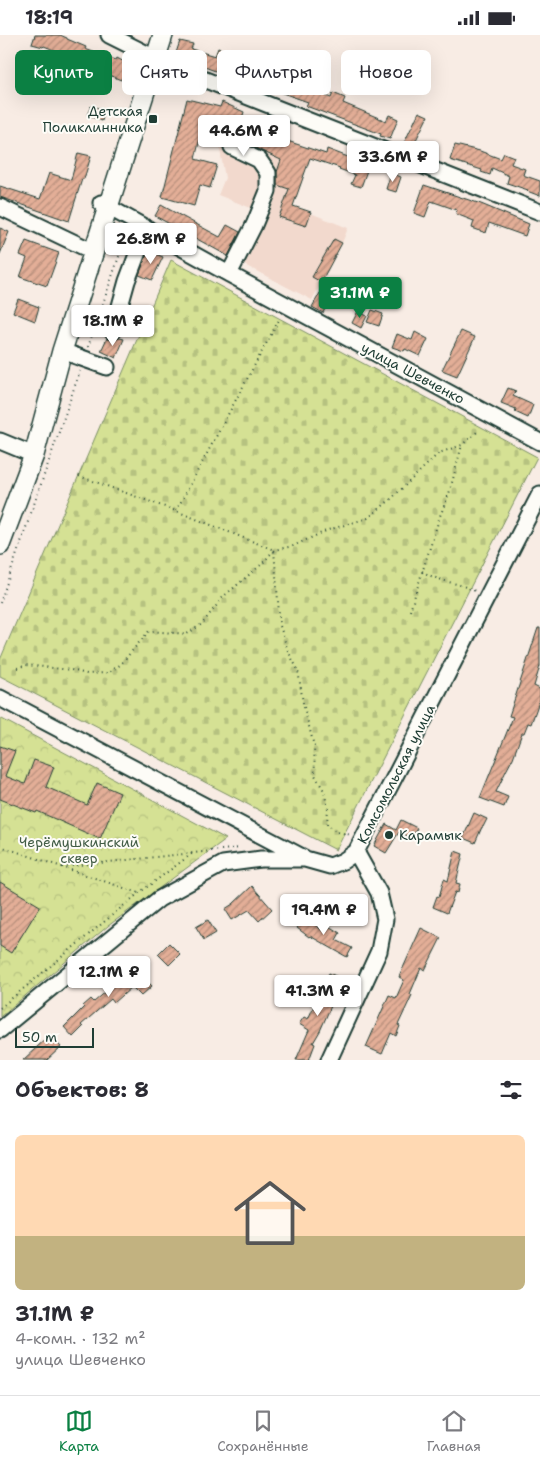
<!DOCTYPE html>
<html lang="ru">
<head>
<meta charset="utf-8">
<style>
  :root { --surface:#fff; --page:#f2f2f3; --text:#2b2b33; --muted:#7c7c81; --line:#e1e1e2; --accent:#0b8043 }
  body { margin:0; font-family:"Shantell Sans",sans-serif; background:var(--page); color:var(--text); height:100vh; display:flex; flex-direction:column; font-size:19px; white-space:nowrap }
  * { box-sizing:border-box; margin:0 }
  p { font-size:16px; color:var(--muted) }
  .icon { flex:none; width:28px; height:28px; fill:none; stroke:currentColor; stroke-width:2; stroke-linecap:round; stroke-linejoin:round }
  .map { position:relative; height:1025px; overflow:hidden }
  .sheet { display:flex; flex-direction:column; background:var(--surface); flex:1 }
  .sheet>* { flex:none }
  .hud { position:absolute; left:15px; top:15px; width:510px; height:45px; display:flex; gap:10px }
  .scale { position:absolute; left:15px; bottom:12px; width:79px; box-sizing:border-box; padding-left:5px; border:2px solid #1f3d34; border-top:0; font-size:14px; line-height:18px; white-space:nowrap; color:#1f3d34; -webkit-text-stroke:4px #fdfcf7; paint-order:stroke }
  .price { position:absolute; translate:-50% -42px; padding:0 11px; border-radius:5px; background:#fff; color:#222; font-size:16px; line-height:32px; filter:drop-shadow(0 1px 2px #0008) }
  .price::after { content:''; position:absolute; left:50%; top:30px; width:15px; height:11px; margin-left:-8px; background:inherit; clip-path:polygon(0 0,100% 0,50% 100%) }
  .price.active { background:var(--accent); color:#fff }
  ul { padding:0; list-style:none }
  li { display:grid; align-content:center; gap:10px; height:265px; padding:0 15px }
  li span { display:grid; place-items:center; height:155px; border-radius:8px; color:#555 }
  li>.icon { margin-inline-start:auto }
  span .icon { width:90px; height:90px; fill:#fffc; stroke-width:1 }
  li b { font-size:21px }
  h2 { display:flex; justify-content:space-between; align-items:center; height:60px; padding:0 15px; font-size:21px }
  .tag { padding:0 18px; border-radius:8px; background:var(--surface); box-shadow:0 5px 20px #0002; font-size:18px; line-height:45px }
  .tag.active { background:var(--accent); color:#fff }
  .status { display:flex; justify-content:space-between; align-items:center; height:35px; padding:0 25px; background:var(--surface); direction:ltr }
  .status svg { height:14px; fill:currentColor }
  .tab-bar { display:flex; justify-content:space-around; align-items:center; height:70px; border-top:1px solid var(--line); background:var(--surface); font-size:14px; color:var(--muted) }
  .tab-bar a { display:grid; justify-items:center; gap:2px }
  .tab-bar .active { color:var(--accent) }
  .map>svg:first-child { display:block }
</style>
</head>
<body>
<div class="status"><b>18:19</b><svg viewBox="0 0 49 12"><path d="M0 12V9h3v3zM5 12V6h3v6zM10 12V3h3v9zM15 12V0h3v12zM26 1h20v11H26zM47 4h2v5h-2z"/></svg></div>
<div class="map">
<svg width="540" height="1025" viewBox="0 0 540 1025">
  <defs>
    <pattern id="cemetery-stones" width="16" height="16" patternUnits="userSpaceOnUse" patternTransform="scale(1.25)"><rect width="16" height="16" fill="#d5e194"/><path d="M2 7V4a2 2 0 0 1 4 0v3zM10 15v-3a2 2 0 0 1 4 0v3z" fill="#b6c280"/></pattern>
    <pattern id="park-crowns" width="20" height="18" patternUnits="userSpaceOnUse" patternTransform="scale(1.25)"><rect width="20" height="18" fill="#d5e194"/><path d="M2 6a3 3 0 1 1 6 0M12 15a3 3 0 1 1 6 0" fill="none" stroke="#b6c280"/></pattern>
    <pattern id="building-hatch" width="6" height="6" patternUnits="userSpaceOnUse" patternTransform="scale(1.25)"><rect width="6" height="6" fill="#e3ae97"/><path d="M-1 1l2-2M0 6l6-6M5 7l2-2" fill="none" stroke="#b78f7c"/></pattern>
  </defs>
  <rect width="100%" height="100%" fill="#f8ece4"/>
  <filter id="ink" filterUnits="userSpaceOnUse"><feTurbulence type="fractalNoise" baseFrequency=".02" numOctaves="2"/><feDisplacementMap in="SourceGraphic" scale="10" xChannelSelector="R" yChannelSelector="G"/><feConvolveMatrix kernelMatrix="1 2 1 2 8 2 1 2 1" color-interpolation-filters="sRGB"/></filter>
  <g filter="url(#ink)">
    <path fill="#f2d9cd" d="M222 67 244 77 241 90 312 115 293 171 348 193 342 208 312 265 229 222 242 198 251 173 218 160 225 143 217 98 210 95Z"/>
    <path fill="url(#cemetery-stones)" stroke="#7a8f64" d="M171 225 537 422 336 815 0 641V625Z"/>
    <path fill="url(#park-crowns)" stroke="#7a8f64" d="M0 683 226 804 108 891 0 982Z"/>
    <path fill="url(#building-hatch)" stroke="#1f3d34" d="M35 0H60L67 3V4L86 12 85 14 116 25 117 23 128 29 121 45 109 40 110 38 80 27 77 34 60 29 64 19 44 11 43 12 32 9Z
      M180 6 193 9 191 14 215 21 218 13 228 17 227 20 241 25 234 43 175 21Z
      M260 26 270 29 267 39 288 45 290 40 303 44 301 52 331 63 333 58 345 63 343 68 386 86 389 80 398 84 390 104 380 101 381 99 306 71 308 67 268 53 269 48 254 44Z
      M187 64 220 72 222 67 244 77 240 90 326 119 327 114 369 130 361 152 351 149 355 140 339 134 340 133 310 123 293 171 311 177 306 191 279 182 289 154 277 150V137L281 125 236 104H228L203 91 195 124 217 130 210 153 200 150 194 171 162 162Z
      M91 71 105 75 102 86 87 80Z
      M419 77 428 81 412 113 404 108Z
      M455 110 480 116 501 124 504 118 514 122 511 129 525 134 523 140 540 146V161L527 156 528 155 507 148 509 141 492 133 490 140 481 137 482 135 450 125Z
      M78 118 91 121 84 144H82L69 186 0 162V151L40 164 49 138 71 145Z
      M391 138 401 142 396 157 386 154Z
      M424 150 481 169 529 189 525 201 489 188 486 198 472 193 474 186 456 179 457 175 431 166 425 182 414 178Z
      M161 170 220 202 227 190 240 197 228 221 155 181Z
      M0 193 9 197 0 219Z
      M334 204 342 208 321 247 312 242Z
      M26 206 59 218 47 251 20 242 27 223 20 220Z
      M148 216 163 222 152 245 139 240Z
      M320 258 330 263 323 278 312 272Z
      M18 264 39 272 35 286 13 277Z
      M372 275 383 279 379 291 367 287Z
      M358 276 367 281 361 293 352 288Z
      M461 296 475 302 457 341 442 335Z
      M415 297 428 304 420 321 405 314 404 316 392 312 397 299 412 305Z
      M107 303 111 305 120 303 124 304 116 323 101 316Z
      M508 353 516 356 513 361 533 370 528 383 515 377 516 374 501 368Z
      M538 593H540V631L534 651 540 654V664L531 689 528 688 524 698H522L513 723 506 736 496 757 508 762 504 772 480 763 513 682 509 681Z
      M0 711 15 716 5 741 25 749 34 725 54 732 46 752 87 770 97 748 120 758 100 804 37 776 36 778 0 764Z
      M474 778 487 784 483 792H482L475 808 463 803Z
      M401 785 417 793 412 803 399 797 386 818 374 811 386 789 396 795Z
      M455 816 463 819 456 848 460 849 458 858 455 857 447 878 433 872 437 861 439 862 444 844 448 846Z
      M0 847 40 871 11 918 0 911Z
      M252 851 272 874 259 886 249 875 232 885 225 874 233 869Z
      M305 882 323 896 327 890 340 898 336 905 352 913 347 922 310 901 309 902 297 893Z
      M208 885 216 898 204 905 196 892Z
      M421 893 441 903 425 935 421 933 410 959 412 960 398 990 400 991 396 1001 391 998 382 1019 366 1012 389 960 396 963 404 945 399 942Z
      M169 908 180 919 169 930 158 919Z
      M133 931 152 951 141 961 132 952 114 968 111 964 81 990 83 992 73 1002 64 992 84 972 83 971 91 964 94 967 123 942 122 941Z
      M329 938 340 943 328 970 331 971 320 996 313 1008 315 1009 309 1025H296L309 995 299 989 304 982 308 984Z
      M50 1000 61 1012 47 1025H23Z"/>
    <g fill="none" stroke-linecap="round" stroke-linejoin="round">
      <g stroke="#1f3d34" stroke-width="19">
        <path id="minor" d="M109 0 149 20 155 25 540 177
          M101 168 229 239 540 407
          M0 172 94 217
          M229 239 254 190 268 156V138L259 125 232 112
          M113 296 127 246 147 193
          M62 316 107 332
          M0 406 34 420
          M0 663 304 823
          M0 995 159 864 223 829 261 824H305L330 831 343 826 356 817
          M329 1025 379 916 385 884 379 858 356 817 540 459"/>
      </g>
      <g stroke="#1f3d34" stroke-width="22">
        <path id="major" d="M0 510 34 420 62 316 163 0"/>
      </g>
      <path stroke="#1f3d34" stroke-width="2" stroke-dasharray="1 4" stroke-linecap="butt" d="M88 312 126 201 129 197
        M79 441 176 476 274 515 280 591 288 616 298 635 303 668 314 711 315 740 323 754 328 772 327 789 337 797 352 800
        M176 476 280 283
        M422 536C438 547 458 547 475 556
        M0 568 80 336
        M410 576 440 481 449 459 462 410
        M17 633 26 630 71 635 87 639 108 638 120 630 149 596 187 599 202 589 224 561 262 529 274 515 293 511 328 495 368 483 390 465 439 418 462 410 477 397
        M0 811 139 858
        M62 832 240 813
        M0 973 139 858 193 818"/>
      <use href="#minor" stroke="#fdfcf7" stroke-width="15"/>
      <use href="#major" stroke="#fdfcf7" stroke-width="19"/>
    </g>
  </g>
  <g fill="#1f3d34" stroke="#fdfcf7" stroke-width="2">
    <rect x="148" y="79" width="10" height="10" rx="2.5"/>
    <circle cx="389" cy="800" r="5"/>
  </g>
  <g text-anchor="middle" stroke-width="4" stroke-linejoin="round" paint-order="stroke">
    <g font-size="14" fill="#1f3d34" stroke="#fdfcf7" text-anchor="end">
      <text x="143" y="81">Детская<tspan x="143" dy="16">Поликлинника</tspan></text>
      <text x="399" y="805" text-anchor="start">Карамык</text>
    </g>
    <g font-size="14" fill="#1f3d34" stroke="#fdfcf7">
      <text transform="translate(413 338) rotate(28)" y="5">улица Шевченко</text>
      <text transform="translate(396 739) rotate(-63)" y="5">Комсомольская улица</text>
    </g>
    <g font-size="14" fill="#435e47" stroke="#fdfcf7">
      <text x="79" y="812">Черёмушкинский<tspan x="79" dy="16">сквер</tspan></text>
    </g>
  </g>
</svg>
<div class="scale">50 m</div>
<b class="price" style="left:244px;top:122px">44.6M ₽</b>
<b class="price" style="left:393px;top:148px">33.6M ₽</b>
<b class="price" style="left:151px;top:230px">26.8M ₽</b>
<b class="price active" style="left:360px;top:284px">31.1M ₽</b>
<b class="price" style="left:113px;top:312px">18.1M ₽</b>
<b class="price" style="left:324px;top:901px">19.4M ₽</b>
<b class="price" style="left:109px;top:963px">12.1M ₽</b>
<b class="price" style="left:318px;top:982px">41.3M ₽</b>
<div class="hud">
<a class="tag active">Купить</a>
<a class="tag">Снять</a>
<a class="tag">Фильтры</a>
<a class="tag">Новое</a>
</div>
</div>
<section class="sheet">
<h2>Объектов: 8<svg class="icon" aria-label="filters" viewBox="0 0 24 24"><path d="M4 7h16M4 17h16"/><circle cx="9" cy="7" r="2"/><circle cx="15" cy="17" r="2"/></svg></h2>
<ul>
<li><span style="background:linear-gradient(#ffd9b3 65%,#c2b280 0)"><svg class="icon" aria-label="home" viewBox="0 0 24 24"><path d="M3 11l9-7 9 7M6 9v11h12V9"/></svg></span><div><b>31.1M ₽</b><p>4-комн. · 132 m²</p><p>улица Шевченко</p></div></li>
</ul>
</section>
<nav class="tab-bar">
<a class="active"><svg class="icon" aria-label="map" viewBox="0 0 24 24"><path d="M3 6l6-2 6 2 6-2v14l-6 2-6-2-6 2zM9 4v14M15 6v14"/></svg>Карта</a>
<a><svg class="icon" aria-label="saved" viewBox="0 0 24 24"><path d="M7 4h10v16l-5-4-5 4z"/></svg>Сохранённые</a>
<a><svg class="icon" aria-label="home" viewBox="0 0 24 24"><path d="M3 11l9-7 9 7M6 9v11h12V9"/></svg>Главная</a>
</nav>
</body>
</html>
